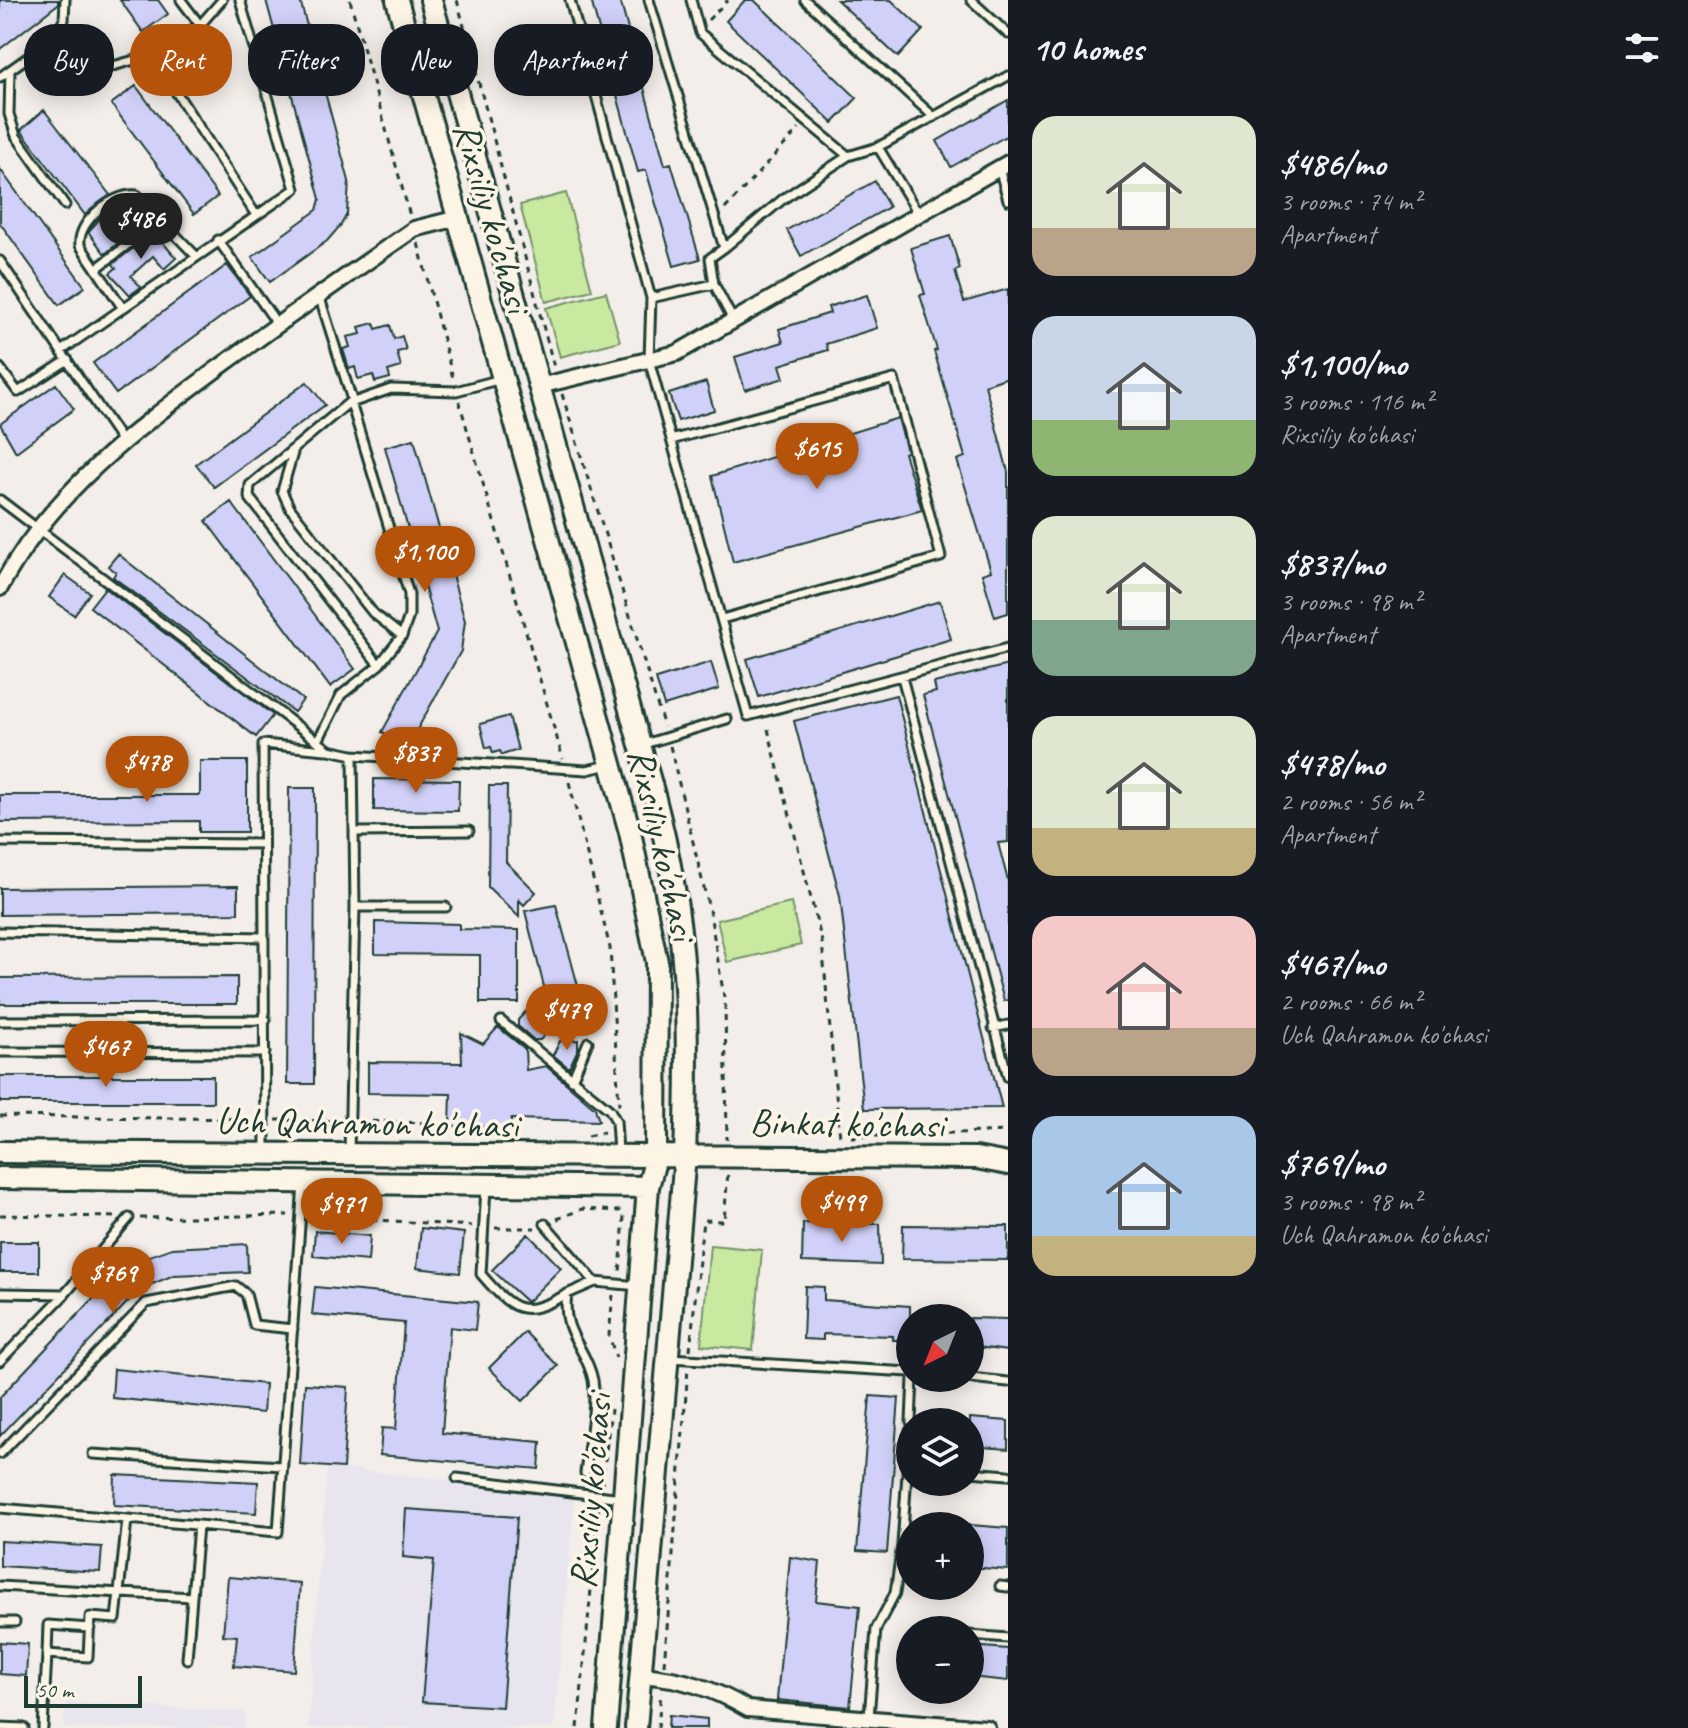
<!DOCTYPE html>
<html lang="en">
<head>
<meta charset="utf-8">
<style>
  :root { --surface:#171b24; --page:#242831; --text:#f1f3f6; --muted:#9ea1a6; --accent:#b45309 }
  body { margin:0; font-family:Caveat,sans-serif; background:var(--page); color:var(--text); height:100vh; display:flex; flex-direction:column; font-size:30px; white-space:nowrap }
  * { box-sizing:border-box; margin:0 }
  p { font-size:26px; color:var(--muted) }
  .icon { flex:none; width:44px; height:44px; fill:none; stroke:currentColor; stroke-width:2; stroke-linecap:round; stroke-linejoin:round }
  .map { position:relative; flex:1; overflow:hidden }
  .sheet { display:flex; flex-direction:column; background:var(--surface); width:680px }
  .sheet>* { flex:none }
  .top-card { position:absolute; left:24px; top:24px; width:760px; height:72px; display:flex; gap:16px }
  .needle { width:52px; rotate:223deg }
  .tools { position:absolute; left:896px; top:1304px; display:grid; gap:16px }
  .tools a { display:grid; place-items:center; width:88px; height:88px; border-radius:50%; background:var(--surface); box-shadow:0 4px 20px #0003; font-size:40px }
  .scale { position:absolute; left:24px; bottom:20px; width:118px; box-sizing:border-box; padding-left:8px; border:4px solid #1f3d34; border-top:0; font-size:22px; line-height:28px; white-space:nowrap; color:#1f3d34; -webkit-text-stroke:6px #fcf5e5; paint-order:stroke }
  .price { position:absolute; translate:-50% -68px; padding:0 18px; border-radius:28px; background:var(--accent); color:#fff; font-size:26px; line-height:52px; filter:drop-shadow(0 2px 4px #0008) }
  .price::after { content:''; position:absolute; left:50%; top:48px; width:24px; height:18px; margin-left:-12px; background:inherit; clip-path:polygon(0 0,100% 0,50% 100%) }
  .price.active { background:#222; color:#fff }
  ul { padding:0; list-style:none }
  li { display:flex; align-items:center; gap:24px; height:200px; padding:0 24px }
  li span { display:grid; place-items:center; flex:none; width:224px; height:160px; border-radius:24px; color:#555 }
  li>.icon { margin-inline-start:auto }
  span .icon { width:96px; height:96px; fill:#fffc; stroke-width:1 }
  li b { font-size:34px }
  h2 { display:flex; justify-content:space-between; align-items:center; height:96px; padding:0 24px; font-size:34px }
  .chip { padding:0 28px; border-radius:32px; background:var(--surface); box-shadow:0 4px 20px #0003; font-size:28px; line-height:72px }
  .chip.active { background:var(--accent); color:#fff }
  main { display:flex; flex:1; min-height:0 }
  .map>svg:first-child { display:block }
</style>
</head>
<body>
<main>
<div class="map">
<svg width="1008" height="1728" viewBox="0 0 1008 1728">
  <rect width="100%" height="100%" fill="#f3eee9"/>
  <filter id="ink" filterUnits="userSpaceOnUse"><feTurbulence type="fractalNoise" baseFrequency=".0125" numOctaves="2"/><feDisplacementMap in="SourceGraphic" scale="16" xChannelSelector="R" yChannelSelector="G"/><feConvolveMatrix kernelMatrix="1 2 1 2 8 2 1 2 1" color-interpolation-filters="sRGB"/></filter>
  <g filter="url(#ink)">
    <path fill="#e9e5ee" d="M327 1467 575 1493 554 1728H308Z
      M65 1702 245 1712 244 1728H64Z"/>
    <path fill="#c9e9a1" stroke="#74936a" stroke-width="2" d="M566 193 592 290 546 302 520 205Z
      M606 292 620 341 560 357 546 308Z
      M791 903 801 945 727 962 717 920Z
      M710 1245 762 1250 753 1350 701 1345Z"/>
    <path fill="#d1d0f8" stroke="#1f3d34" stroke-width="2" d="M0 0H58V4L0 49Z
      M120 0H158L168 14 143 32Z
      M266 0H300L349 181 347 214 341 225 327 241 270 282 252 257 317 210 320 199Z
      M591 0H620L665 165 671 163 700 259 674 266 646 170 638 172Z
      M745 0H754L857 98 833 123 726 21Z
      M837 0H891L923 30 898 57Z
      M136 86 218 196 194 214 111 104Z
      M1008 100V135L951 167 937 141Z
      M44 110 110 195 85 215 21 130Z
      M0 169 85 287 59 305 0 223Z
      M875 181 889 207 801 256 787 230Z
      M129 202H134L149 217 105 254 89 233 90 230 103 215Z
      M154 232 176 258 164 269 153 256 131 276 141 287 130 295 110 273 116 268 113 264Z
      M950 236 960 269 955 271 964 302 1008 289V377L985 385 1008 472V613L995 617 982 574 991 571 957 460 965 457 934 351 937 350 920 295 925 294 911 248Z
      M227 265 250 296 116 394 93 363Z
      M867 295 877 328 826 344 828 350 780 365 784 378 745 390 735 357 783 342 779 329 830 313 828 307Z
      M374 323 376 329 390 325 394 339 402 336 406 350 397 352 401 367 388 371 390 378 375 382 373 375 358 379 355 367 349 369 343 349 350 347 347 337 361 334 359 327Z
      M307 382 325 405 214 487 196 464Z
      M706 382 714 410 678 421 669 394Z
      M56 384 74 409 16 452 0 424Z
      M898 418 907 452 904 453 922 510 733 562 712 476Z
      M414 439 465 621 461 651 408 746 382 732 437 632 385 447Z
      M231 502 355 669 330 687 206 521Z
      M118 554 303 700 294 712 113 577 116 572 108 566Z
      M65 575 90 593 74 615 49 597Z
      M105 588 273 715 256 737 90 607Z
      M940 601 951 639 759 697 747 659Z
      M711 662 719 689 664 706 656 679Z
      M1008 665V842L998 843 1008 881V1000L1004 1001 923 695 936 692 934 683Z
      M896 695 1002 1108 864 1109 840 896 794 721Z
      M509 716 518 750 502 755 500 751 493 753 491 747 486 748 480 724Z
      M200 761H247V832H199V821L0 822V795H200Z
      M374 779 459 780 458 811 374 810Z
      M489 786H507L506 862 536 892 524 905 519 900V917L488 887Z
      M289 788H315L314 1084H287Z
      M238 886V913L0 915V888Z
      M556 905 581 997 540 1040H534L518 1026V1020L545 991 525 911Z
      M375 922 459 924V929L519 930V1003H480V955L375 954Z
      M237 977V1004H0V978Z
      M498 1027 525 1049 526 1070 546 1066 595 1108 599 1121 511 1119V1128L450 1126 451 1094 368 1093V1062L462 1063 461 1033 483 1044Z
      M578 1040V1049L569 1068 553 1055 560 1041Z
      M0 1076H213V1102H0Z
      M803 1223 880 1224 881 1265 802 1262Z
      M903 1225 1008 1226V1260L902 1259Z
      M421 1228 464 1233 460 1273 417 1268Z
      M315 1231 370 1236 368 1261 313 1256Z
      M528 1234 561 1268 527 1302 492 1270Z
      M0 1242H39V1272H0Z
      M247 1244 248 1272 174 1275 140 1289 0 1436V1397L126 1264 172 1248Z
      M805 1286 824 1287V1300L910 1306V1340H893V1336L823 1334V1340L803 1339Z
      M315 1287 478 1302 475 1330 450 1327 442 1433 541 1442 539 1469 380 1455 382 1428 396 1429 404 1323 312 1315Z
      M970 1318 1008 1319V1351L970 1346Z
      M525 1332 558 1366 523 1401 489 1368Z
      M114 1369 265 1384 263 1413 112 1398Z
      M305 1384 348 1387 343 1468 300 1465Z
      M870 1396 899 1398 887 1553 857 1551Z
      M970 1418 1008 1421V1449L970 1446Z
      M115 1475 258 1482 256 1513 114 1505Z
      M406 1509 517 1517 502 1707 422 1702 434 1560 403 1557Z
      M970 1525 1008 1528V1570L970 1567Z
      M0 1541 102 1547 100 1572 0 1566Z
      M790 1557 820 1562 816 1601 860 1606 850 1707 777 1700Z
      M228 1577 300 1583 294 1671 234 1666 237 1636 223 1635Z
      M0 1642 28 1644 26 1676 0 1674Z
      M970 1646 1008 1649V1681L970 1677Z
      M669 1715 707 1719V1728H668Z"/>
    <g fill="none" stroke-linecap="round" stroke-linejoin="round">
      <g stroke="#1f3d34" stroke-width="13">
        <path id="service" d="M65 0 64 20 52 40 113 66 152 55 256 215
          M181 0 200 25
          M570 0 651 298 714 284
          M649 0 724 248 710 258 714 284 733 320
          M691 0 700 33 848 156 878 147 1008 76
          M805 0 934 117
          M971 0 1008 34
          M152 55 200 25 222 0
          M10 71 9 114 16 136 65 205
          M0 77 52 40
          M878 147 918 213
          M999 168 1008 200
          M218 240 278 325
          M724 248 783 199 848 156
          M0 261 121 440
          M96 269 161 219
          M319 295 352 400 250 485 249 497 379 665
          M651 298 649 360 748 716 1008 648
          M122 307 80 245C77 221 114 192 137 195L196 256
          M61 351 295 189 240 0
          M0 368 18 392 68 360
          M671 440 894 379 941 557 722 619
          M293 453 282 491 290 508 373 613 402 636
          M0 500 329 750 353 755 587 770 608 765
          M902 677 1008 1077
          M318 741 341 695 379 665 402 636 409 616V594L351 403 391 389 456 391 501 379
          M641 745 727 719
          M355 832 469 831
          M0 842 263 844
          M355 907H446
          M0 932 264 937
          M0 1021 266 1020
          M501 1021 610 1110 616 1121 618 1152
          M993 1028 1008 1025
          M0 1052 265 1053
          M572 1080 588 1042
          M265 1152 263 744 326 750
          M349 1152 355 907 353 755
          M486 1187 481 1274C513 1311 522 1319 567 1294
          M545 1224 595 1282
          M0 1293 65 1294
          M669 1358 910 1372
          M0 1361 65 1294 129 1218
          M970 1378 1008 1382
          M911 1422 913 1378
          M0 1454 146 1303 236 1286 246 1294 254 1325 293 1329
          M93 1454 282 1466
          M970 1472 1008 1475
          M585 1473C588 1447 597 1405 593 1380 586 1346 561 1334 567 1294L595 1282 639 1286
          M457 1478 622 1498
          M0 1508 278 1532 303 1184
          M0 1586 192 1597 198 1526
          M1000 1586 1008 1587
          M0 1622H15
          M970 1635 1008 1638
          M47 1654 48 1625 90 1628
          M187 1659 192 1597
          M869 1717 876 1629 895 1593 902 1545 910 1431
          M0 1727 24 1728
          M43 1728 47 1654 88 1657 90 1617 116 1619 127 1520"/>
      </g>
      <g stroke="#1f3d34" stroke-width="20">
        <path id="minor" d="M539 386 677 353 1008 163
          M0 588C52 491 135 430 221 366 285 319 349 274 414 229L458 218
          M640 1675C682 1678 712 1688 748 1709L987 1728"/>
      </g>
      <g stroke="#1f3d34" stroke-width="26">
        <path id="secondary" d="M397 0 630 832 657 962 656 1157 648 1187 606 1728
          M431 0 654 795C688 923 690 1024 685 1155L636 1728
          M0 1152C325 1155 650 1154 976 1158L1008 1164
          M0 1178 648 1187"/>
      </g>
      <path stroke="#1f3d34" stroke-width="3" stroke-dasharray="6 6" stroke-linecap="butt" d="M350 0 410 216
        M457 0 554 367
        M708 20 728 0
        M725 209 799 129
        M418 243 453 378
        M562 394 664 727
        M459 401 563 759
        M768 729 822 942 840 1138
        M670 746 710 913 725 1003 727 1140
        M569 782 610 948 619 1105
        M0 1116 252 1119
        M276 1120 340 1121
        M360 1121 429 1123 453 1135
        M588 1136 604 1132
        M851 1137 1008 1131
        M0 1215 116 1217
        M312 1216 472 1226
        M140 1218 288 1215
        M557 1219 582 1209 620 1211 624 1216 620 1273
        M495 1228H535
        M613 1295 609 1335 616 1358
        M690 1350 703 1220 724 1221 728 1172
        M602 1485 611 1409
        M664 1665 688 1369
        M578 1728 599 1504
        M658 1728 661 1692"/>
      <use href="#service" stroke="#fcf5e5" stroke-width="7"/>
      <use href="#minor" stroke="#fcf5e5" stroke-width="14"/>
      <use href="#secondary" stroke="#fcf5e5" stroke-width="20"/>
    </g>
  </g>
  <g text-anchor="middle" stroke-width="7" stroke-linejoin="round" paint-order="stroke">
    <g font-size="38" fill="#1f3d34" stroke="#fcf5e5">
      <text transform="translate(493 217) rotate(74)" y="13">Rixsiliy ko'chasi</text>
      <text transform="translate(663 844) rotate(77)" y="13">Rixsiliy ko'chasi</text>
      <text transform="translate(367 1122) rotate(1)" y="13">Uch Qahramon ko'chasi</text>
      <text transform="translate(847 1123) rotate(1)" y="13">Binkat ko'chasi</text>
      <text transform="translate(590 1491) rotate(-85)" y="13">Rixsiliy ko'chasi</text>
    </g>
  </g>
</svg>
<div class="tools">
<a><svg class="needle" viewBox="-14 -14 28 28"><path d="M0-13l5 13h-10z" fill="#e53935"/><path d="M0 13l5-13h-10z" fill="#9ea1a6"/></svg></a>
<a><svg class="icon" aria-label="layers" viewBox="0 0 24 24"><path d="M12 4l9 5-9 5-9-5zM3 14l9 5 9-5"/></svg></a>
<a>+</a>
<a>−</a>
</div>
<div class="scale">50 m</div>
<b class="price active" style="left:141px;top:261px">$486</b>
<b class="price" style="left:817px;top:491px">$615</b>
<b class="price" style="left:425px;top:594px">$1,100</b>
<b class="price" style="left:416px;top:795px">$837</b>
<b class="price" style="left:147px;top:804px">$478</b>
<b class="price" style="left:567px;top:1052px">$479</b>
<b class="price" style="left:106px;top:1089px">$467</b>
<b class="price" style="left:842px;top:1244px">$499</b>
<b class="price" style="left:342px;top:1246px">$971</b>
<b class="price" style="left:113px;top:1315px">$769</b>
<div class="top-card">
<a class="chip">Buy</a>
<a class="chip active">Rent</a>
<a class="chip">Filters</a>
<a class="chip">New</a>
<a class="chip">Apartment</a>
</div>
</div>
<section class="sheet">
<h2>10 homes<svg class="icon" aria-label="filters" viewBox="0 0 24 24"><path d="M4 7h16M4 17h16"/><circle cx="9" cy="7" r="2"/><circle cx="15" cy="17" r="2"/></svg></h2>
<ul>
<li><span style="background:linear-gradient(#dfe7d0 70%,#b9a48a 0)"><svg class="icon" aria-label="home" viewBox="0 0 24 24"><path d="M3 11l9-7 9 7M6 9v11h12V9"/></svg></span><div><b>$486/mo</b><p>3 rooms · 74 m²</p><p>Apartment</p></div></li>
<li><span style="background:linear-gradient(#c9d6e8 65%,#8fb573 0)"><svg class="icon" aria-label="home" viewBox="0 0 24 24"><path d="M3 11l9-7 9 7M6 9v11h12V9"/></svg></span><div><b>$1,100/mo</b><p>3 rooms · 116 m²</p><p>Rixsiliy ko'chasi</p></div></li>
<li><span style="background:linear-gradient(#dfe7d0 65%,#7fa58c 0)"><svg class="icon" aria-label="home" viewBox="0 0 24 24"><path d="M3 11l9-7 9 7M6 9v11h12V9"/></svg></span><div><b>$837/mo</b><p>3 rooms · 98 m²</p><p>Apartment</p></div></li>
<li><span style="background:linear-gradient(#dfe7d0 70%,#c2b280 0)"><svg class="icon" aria-label="home" viewBox="0 0 24 24"><path d="M3 11l9-7 9 7M6 9v11h12V9"/></svg></span><div><b>$478/mo</b><p>2 rooms · 56 m²</p><p>Apartment</p></div></li>
<li><span style="background:linear-gradient(#f6c9c9 70%,#b9a48a 0)"><svg class="icon" aria-label="home" viewBox="0 0 24 24"><path d="M3 11l9-7 9 7M6 9v11h12V9"/></svg></span><div><b>$467/mo</b><p>2 rooms · 66 m²</p><p>Uch Qahramon ko'chasi</p></div></li>
<li><span style="background:linear-gradient(#a9c7e8 75%,#c2b280 0)"><svg class="icon" aria-label="home" viewBox="0 0 24 24"><path d="M3 11l9-7 9 7M6 9v11h12V9"/></svg></span><div><b>$769/mo</b><p>3 rooms · 98 m²</p><p>Uch Qahramon ko'chasi</p></div></li>
</ul>
</section>
</main>
</body>
</html>
